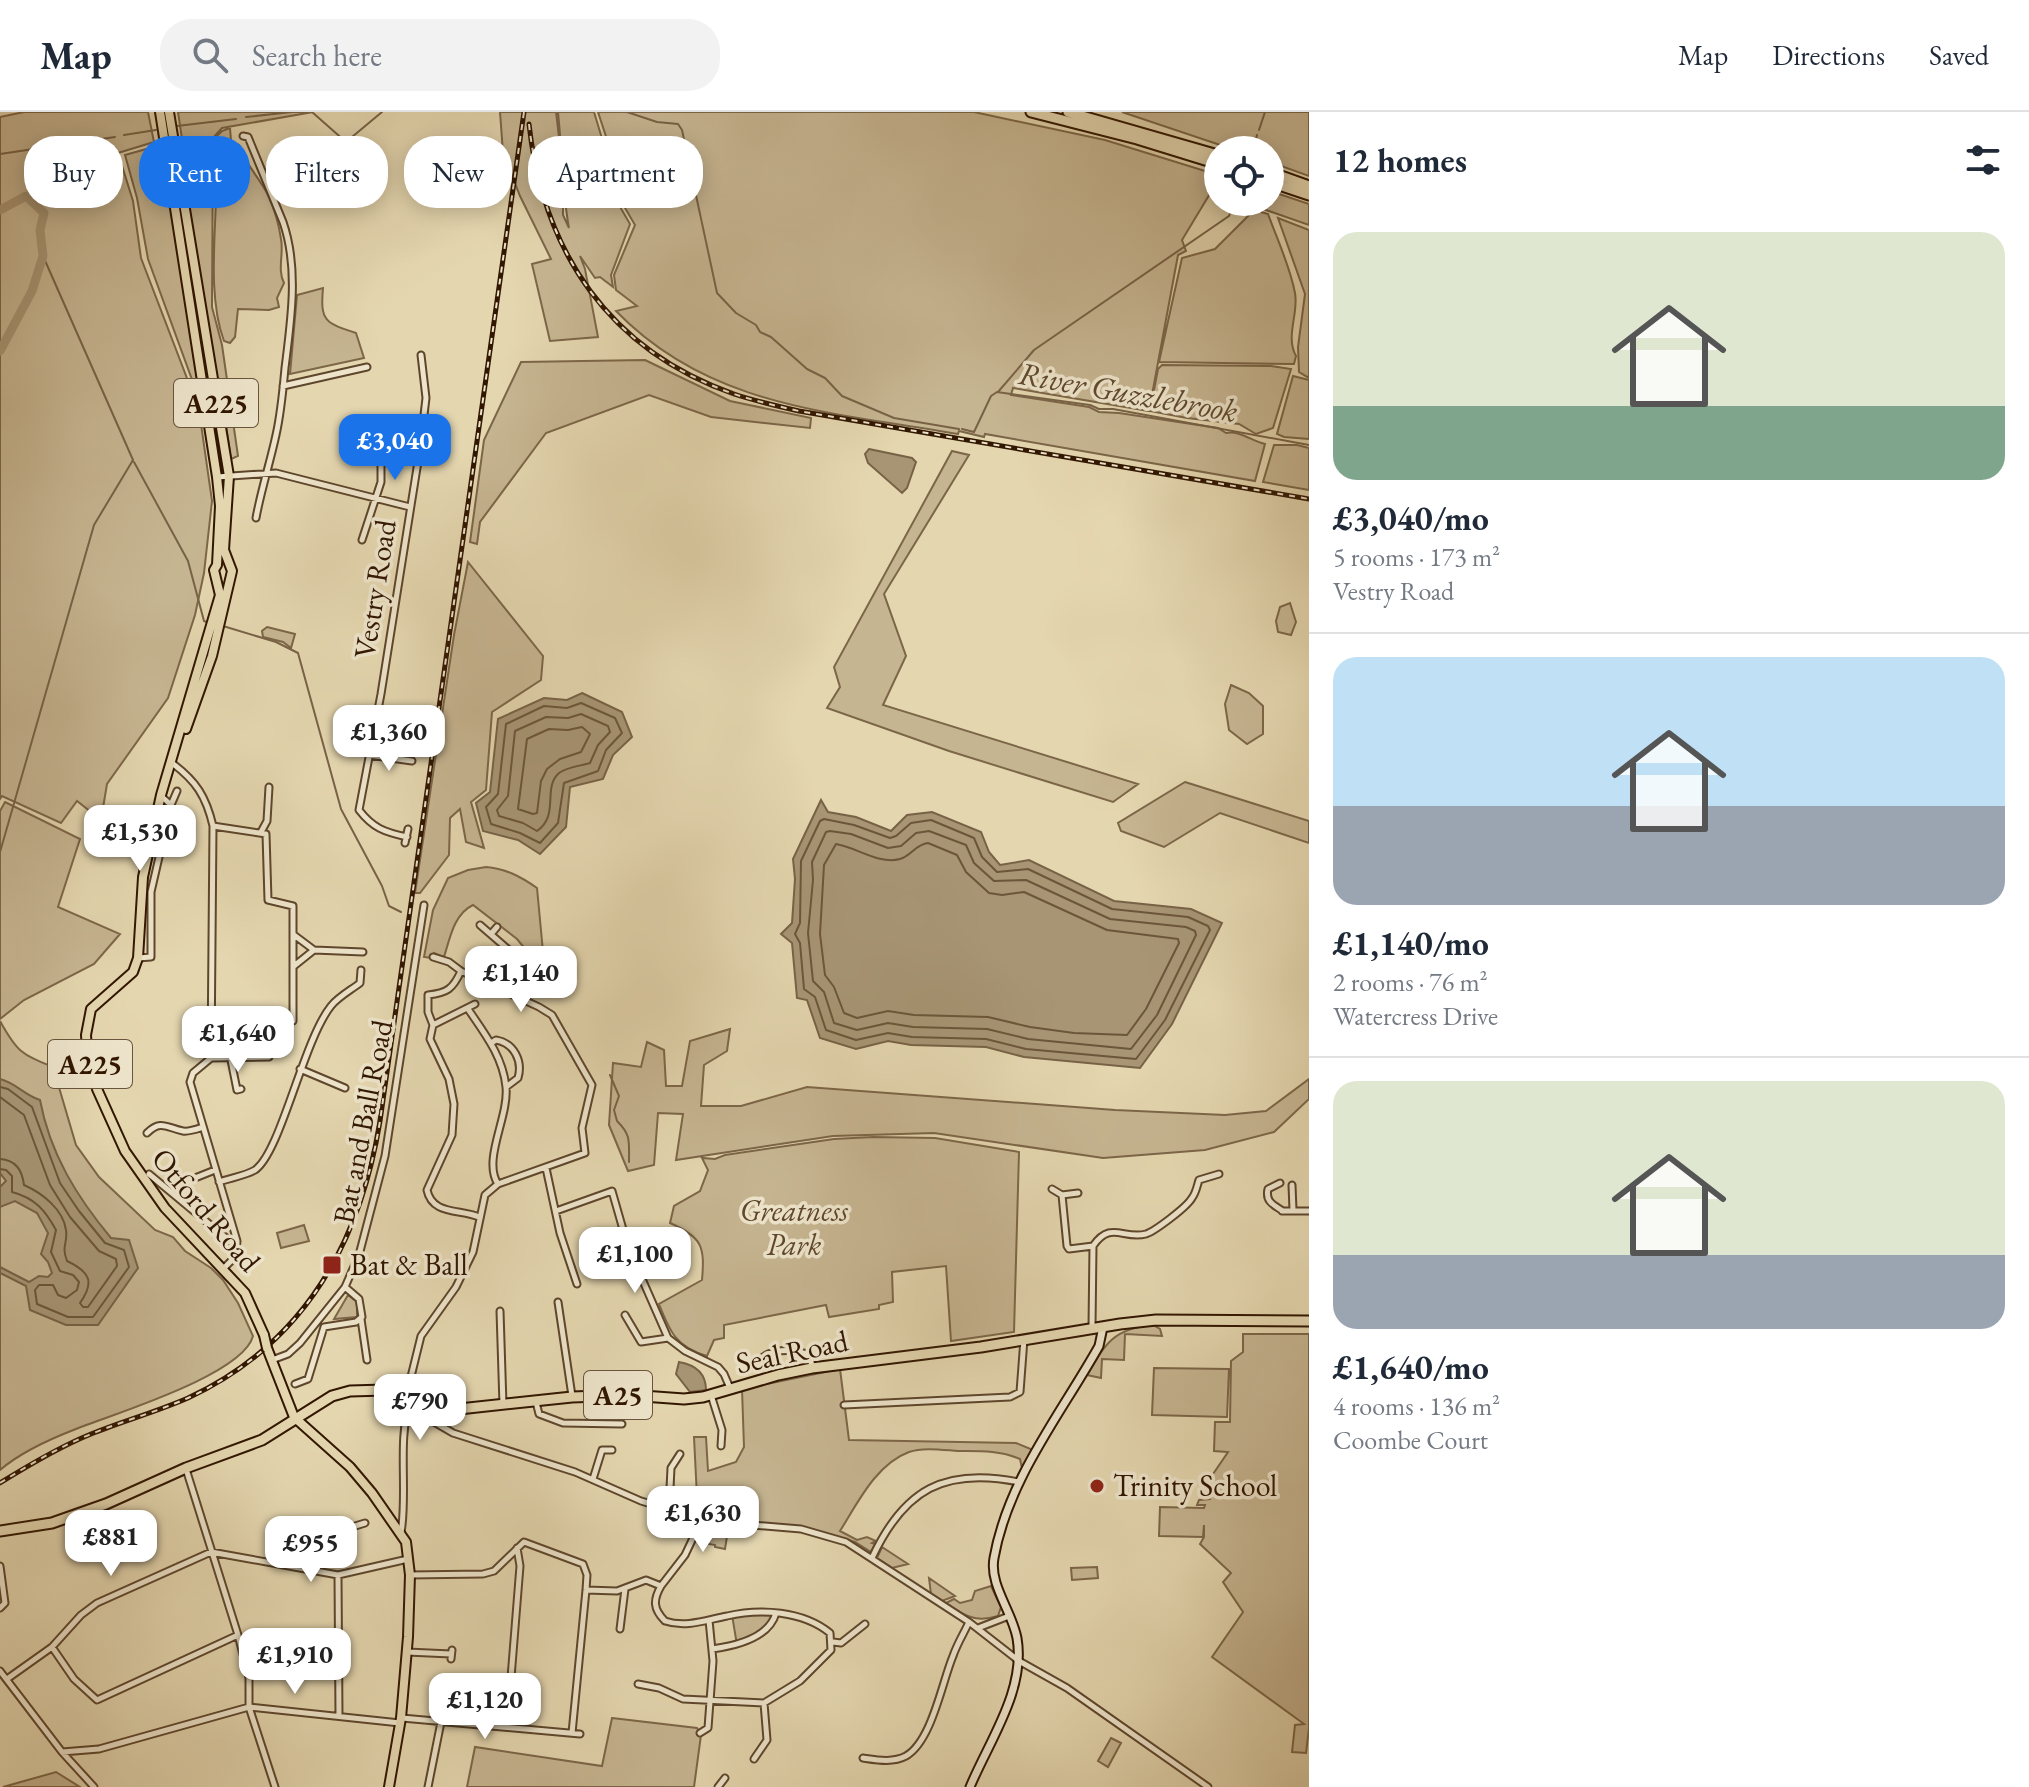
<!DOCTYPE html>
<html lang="en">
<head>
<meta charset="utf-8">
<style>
  :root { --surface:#fff; --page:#f2f2f3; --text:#1f2937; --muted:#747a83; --line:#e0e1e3; --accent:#1a73e8 }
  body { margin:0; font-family:"EB Garamond",serif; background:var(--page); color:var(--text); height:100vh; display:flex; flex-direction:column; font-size:30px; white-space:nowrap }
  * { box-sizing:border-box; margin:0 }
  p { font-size:26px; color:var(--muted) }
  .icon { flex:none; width:44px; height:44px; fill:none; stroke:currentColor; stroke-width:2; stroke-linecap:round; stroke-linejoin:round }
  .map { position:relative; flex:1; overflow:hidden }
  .panel { display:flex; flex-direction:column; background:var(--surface); width:720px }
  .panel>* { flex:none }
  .top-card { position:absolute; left:24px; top:24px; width:760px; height:72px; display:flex; gap:16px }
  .fabs { position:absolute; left:1204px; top:24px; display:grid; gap:16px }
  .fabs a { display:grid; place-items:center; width:80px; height:80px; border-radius:50%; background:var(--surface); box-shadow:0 4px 20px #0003; font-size:40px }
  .price { position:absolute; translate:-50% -68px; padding:0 18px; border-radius:16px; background:#fff; color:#222; font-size:26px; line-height:52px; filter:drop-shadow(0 2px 4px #0008) }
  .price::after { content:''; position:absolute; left:50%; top:48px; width:24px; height:18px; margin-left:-12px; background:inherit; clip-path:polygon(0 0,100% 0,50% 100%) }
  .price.on { background:var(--accent); color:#fff }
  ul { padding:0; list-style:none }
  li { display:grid; align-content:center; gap:16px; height:424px; padding:0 24px }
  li+li { border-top:2px solid var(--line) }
  li span { display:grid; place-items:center; height:248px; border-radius:24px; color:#555 }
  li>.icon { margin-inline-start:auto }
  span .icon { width:144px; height:144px; fill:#fffc; stroke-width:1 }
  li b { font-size:34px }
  h2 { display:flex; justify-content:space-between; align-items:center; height:96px; padding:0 24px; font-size:34px }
  .pill { padding:0 28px; border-radius:32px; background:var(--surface); box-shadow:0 4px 20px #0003; font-size:28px; line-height:72px }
  .pill.on { background:var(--accent); color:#fff }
  header { display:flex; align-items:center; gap:48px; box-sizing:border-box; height:112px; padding:0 40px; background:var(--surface); border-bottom:2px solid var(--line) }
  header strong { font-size:38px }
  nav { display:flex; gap:44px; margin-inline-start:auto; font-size:28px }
  .search { width:560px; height:72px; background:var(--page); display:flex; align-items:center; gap:20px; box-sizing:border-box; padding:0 28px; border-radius:32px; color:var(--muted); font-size:30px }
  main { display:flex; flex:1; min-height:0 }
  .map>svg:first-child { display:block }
</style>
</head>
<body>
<header>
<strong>Map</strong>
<div class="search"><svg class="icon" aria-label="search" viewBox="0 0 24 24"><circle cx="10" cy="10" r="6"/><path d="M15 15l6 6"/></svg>Search here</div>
<nav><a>Map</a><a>Directions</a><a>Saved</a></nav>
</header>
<main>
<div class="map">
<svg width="1309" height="1675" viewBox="0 0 1309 1675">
  <rect width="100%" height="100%" fill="#e4d6af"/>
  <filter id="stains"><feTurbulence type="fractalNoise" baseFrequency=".0025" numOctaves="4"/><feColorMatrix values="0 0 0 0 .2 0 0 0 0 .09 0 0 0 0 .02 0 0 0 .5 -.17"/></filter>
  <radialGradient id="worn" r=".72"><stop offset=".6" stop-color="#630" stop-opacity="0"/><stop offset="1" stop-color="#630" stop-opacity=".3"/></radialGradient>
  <path fill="#c6b591" stroke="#7c6648" stroke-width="2" d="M24 0H148L154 30 118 41 133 89 141 146 190 274 196 277 212 389 204 461 195 503 168 586 107 672 101 708 77 689 61 711 2 684 0 687V5Z
    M178 0H313L222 16 213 26 212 195 222 233 238 344 231 347 219 267 194 273 148 147 137 86 125 43 182 27Z
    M500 0H556L563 59V103L569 116C562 79 562 38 558 0H594L613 63 612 81 630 112 611 163 613 175 600 165 595 166 580 144 585 157 598 225 550 229 532 152 551 147 520 84 503 41Z
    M598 0H974L1105 28 1218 63V82L1211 80 1182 128 1186 139 1178 143 1149 299 1013 276 1011 283 1089 295 1099 300 1119 301 1218 316 1226 321C1239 318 1252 329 1265 332L1255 369 985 322 984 325 959 319 958 322C833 300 710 296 616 199L637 194 616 178 614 163 635 113 618 84 614 49Z
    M1122 0H1309V64L1270 50V38H1235Z
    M230 16 231 29 239 33C245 52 259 65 268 83 274 96 279 113 281 127 284 141 277 158 284 171L277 186 279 195 269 198 238 197 235 225 230 231 224 229C203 173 222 89 215 26L222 19Z
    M1270 79 1309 92V113L1243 90H1270Z
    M1254 98 1268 102C1277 127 1290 154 1295 181 1299 201 1285 224 1296 244L1294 252 1159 250 1182 146 1215 137Z
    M1278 106 1309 118V266L1299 260 1298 235 1305 182Z
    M323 176C320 209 325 211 356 221L364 246 290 262 297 183Z
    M645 248 730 289 811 306 810 316 711 305 649 283 546 321 480 410 477 432 470 430 484 328 521 250Z
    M1162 253 1271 254 1291 257 1273 316 1256 322 1239 312 1187 306 1150 299 1158 257Z
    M1293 264 1309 268V327L1284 325 1277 322Z
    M1274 333H1297L1309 336V378L1263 370Z
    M952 339 969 343 884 482 906 544 883 593 1138 672 1113 690 949 639 827 596 840 575 834 555Z
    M468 450 543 544 541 568 492 600 486 678 471 690 484 736 466 730 460 697 450 706 449 743 420 781H415L454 523Z
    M1290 491 1296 510 1291 523 1278 520 1276 509 1280 495Z
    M267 515 295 522 291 536 283 530 263 525 262 519Z
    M1231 573 1249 581 1263 594V622L1247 632 1229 618 1225 592Z
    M1185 670 1309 709V731L1220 701 1164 735 1121 719 1118 711Z
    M5 690 80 727 58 795 120 822 94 852 24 888 0 907V699Z
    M486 755C506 757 520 764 537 776L545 861 517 827 473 793C454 802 450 826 444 845L434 841 431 846 424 845 433 798 448 766 468 758Z
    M0 909C17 940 21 942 53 955L76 1033 99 1065 155 1118 173 1125 185 1139 211 1156 223 1168 238 1191 253 1224C243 1263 113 1302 76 1317 50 1327 21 1340 0 1358Z
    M730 917 727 939 704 953 701 994H741L807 975 1115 998 1225 1003 1266 999 1309 967V987L1274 1020 1205 1038 1103 1046 934 1021 833 1024 676 1048 683 1002 658 1001 654 1053 628 1059 609 1013 613 951 641 955 647 930 664 938 666 974H682L690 929Z
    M873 1025 935 1026 1019 1040 1014 1220 951 1229 946 1154 892 1160 893 1190 879 1193V1197L829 1205 826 1193 724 1213V1226L714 1228 707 1244C676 1235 670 1220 659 1192L702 1168C705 1134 702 1125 670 1111L674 1094 700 1079 708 1058 702 1046 715 1047 725 1043 834 1027Z
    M304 1113 309 1129 281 1136 277 1121Z
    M348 1183 357 1190V1205L334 1207Z
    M1153 1213 1160 1217 1162 1224 1125 1222 1124 1248 1102 1247 1101 1266 1087 1263C1105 1232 1114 1216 1153 1213Z
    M1243 1222H1309V1616L1306 1641 1292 1640 1295 1613 1304 1612 1212 1545 1243 1500 1223 1470 1231 1461 1200 1432 1204 1425V1413L1203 1425 1159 1424 1160 1395 1204 1396 1205 1393H1197L1199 1388 1210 1387 1211 1365 1228 1340 1214 1339 1215 1310H1230L1231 1249 1243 1240Z
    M1154 1256 1229 1257 1227 1305 1152 1303Z
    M840 1257 849 1328 1016 1331 1033 1338 1022 1356 1020 1347C1000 1338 979 1339 958 1339 943 1338 923 1335 909 1340 876 1352 857 1392 840 1419L857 1428 867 1425 876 1429 872 1431 875 1432 871 1440 855 1430 803 1416 698 1405 694 1325H706L708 1359 736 1350 744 1335 742 1277Z
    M706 1412 736 1417 739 1419 728 1418 725 1437 715 1435V1433L698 1430Z
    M882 1435 908 1452 892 1456 877 1446Z
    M1097 1455 1098 1466 1072 1468 1071 1456Z
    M929 1466 955 1484 942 1489 931 1482Z
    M991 1474 1001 1495 998 1504C975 1511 965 1504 946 1491L954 1487 960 1491 972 1488 975 1479Z
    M776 1501 764 1518 737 1533 732 1503Z
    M612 1606 697 1616 701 1623 694 1675H467L475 1635 602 1654Z
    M1111 1626 1121 1631 1108 1655 1098 1649Z
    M56 1660 80 1675H3Z"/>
  <path fill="#a79574" stroke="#786246" stroke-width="2" d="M869 337 912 346 916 350 907 376 902 381 868 351 865 342Z
    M582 581 622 600 632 625 613 643 603 667 570 675 566 715 540 742 518 728 483 719 476 691 490 680 498 607 544 586 567 588Z
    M821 688 828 700 856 705 891 719 907 703 932 700 981 720 989 740 1000 753 1029 748 1114 789 1191 797 1222 811 1172 912 1140 956 1024 945 986 935 911 933 888 929 856 937 820 926 807 888 797 886 792 831 781 822 792 811 795 767 793 747Z
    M0 967C16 971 24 983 40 988 50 1042 77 1085 111 1126L129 1128 138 1156 98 1213H66L30 1198 26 1174 0 1161V1155L29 1170 39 1164 48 1165 52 1161 48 1150 41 1142 48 1121 37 1101 15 1089 0 1095V1075L6 1069 0 1061Z
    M679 1250C696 1253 706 1261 706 1278L690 1280 676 1262Z"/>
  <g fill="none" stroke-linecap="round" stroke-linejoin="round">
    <path stroke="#6c563a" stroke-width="2" d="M581 591 615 606 622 621 606 638 598 659 564 671 558 711 540 731 520 721 491 712 486 695 498 682 506 612 544 594 567 596Z
      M581 602 608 614 610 620 598 633 590 651C580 654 567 655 559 661 542 676 560 703 537 719L523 711 499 704 497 698 508 684 515 619 546 605 568 606Z
      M582 615 590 622 581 640 560 647 547 657 541 669 537 701 533 702 518 697 527 627 549 617 568 618Z
      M824 707 854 713 890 726 896 724 911 711 931 708 974 726 982 745 997 760 1028 757 1112 797 1188 805 1208 814 1210 818 1165 908 1136 947 1026 937 986 927 912 925 888 921 856 928 826 918 815 885 804 877 800 831 795 822 800 811 801 749 820 709Z
      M830 719 851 722 888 736 901 734 916 721 929 719 966 733 974 751 994 769 1026 768 1110 807 1186 815 1195 819 1196 823 1157 903 1131 937 1028 927 987 917 913 915 888 911 857 918 834 911 824 880 813 869 808 821 813 768 812 750 826 720Z
      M928 731 957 743 966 760 989 781 1002 783 1024 780 1107 818 1178 827 1179 831 1146 897 1127 923 1074 921 1030 915 988 905 914 903 888 899 857 906 844 901 834 875 825 863 820 822 824 753 836 732C856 735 879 753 900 747 911 744 916 732 928 731Z
      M0 975 8 977 32 995 60 1071 79 1099 105 1131 124 1138 129 1155 93 1205H68L37 1192 35 1178 39 1173H53L58 1183 66 1186 77 1178 79 1170 73 1163 60 1159 51 1140 56 1118C45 1098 35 1086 12 1080V1064L6 1058 0 1057
      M0 985 24 1003 50 1073 70 1105 99 1139 116 1147 117 1154 88 1195H83L80 1191C95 1170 90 1160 67 1149 61 1133 68 1132 66 1118 63 1097 42 1081 24 1073 22 1058 16 1048 0 1047"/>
    <path stroke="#786246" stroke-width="2" d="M312 0 346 30 382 0
      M627 0 657 10 678 12 682 18 717 181 736 201 756 213 760 220 771 225 807 257 825 266 842 284 894 306 959 317
      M246 5 292 0
      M177 14 236 7
      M1259 18 1265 0
      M124 23 156 18
      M1255 31 1257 23
      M0 42 115 25
      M998 280 1034 238 1229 104 1234 90
      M962 317 974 320 991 284 997 280 1090 293 1099 297H1113L1309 333
      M134 350 188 449 204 509 209 511
      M223 514 276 530 298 541 341 697 382 774 389 794 401 800
      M0 740 94 413 133 348 43 144
      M610 963 619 984 614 998 617 1009C631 1023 629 1028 629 1050"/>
    <path stroke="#a79574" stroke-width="9" d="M0 98 26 84 44 101 40 118 43 144 32 179 0 239"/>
    <g stroke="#5e462c" stroke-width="9">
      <path id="street" d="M243 24 248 25 283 110C299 156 291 208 285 256 283 278 281 301 276 323 270 351 261 378 256 406
        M283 274 367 255
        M217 365 276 361 410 395
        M362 428 381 370V348
        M369 643 412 649
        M172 651C196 669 206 684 213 714L211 946 193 961 190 970 237 1129 235 1145 223 1157
        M171 693 177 679
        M213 714 266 722 268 788 293 794V909
        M261 720 267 709 269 675
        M407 725C384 720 373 716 359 698L381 582 420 337 426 286 421 243
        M405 731 408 717
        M480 813 517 845
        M491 822 497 815
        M294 823 314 838 363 840
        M138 846 151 845V780L171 693 161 684
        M294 854 314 838
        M461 859C453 877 447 881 428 883V900L433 913 430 927 449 967 454 992 452 1023 427 1078C432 1103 460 1097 479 1105
        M492 873 512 841
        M468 897C485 922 503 945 506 975 509 1005 482 1048 498 1072
        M433 913 475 892
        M491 931 496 928C514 931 523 949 518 966L506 975
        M211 946 269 945
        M231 948 237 978 241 977
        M300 957 345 976
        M147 1021C161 1007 167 1016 183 1019 189 1020 197 1017 203 1015
        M546 1056 560 1121 577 1172
        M149 1062 237 1135
        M195 1066 215 1058
        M219 1070C230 1066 245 1064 255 1058 281 1040 303 929 331 894 338 885 351 878 360 871L361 858
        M1280 1071 1268 1077C1265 1090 1274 1093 1283 1099
        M1292 1073 1293 1098
        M1052 1077 1062 1083 1078 1081
        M1062 1083 1067 1134 1069 1137 1093 1134 1092 1215
        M556 1099 612 1079 628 1135 668 1226 685 1239 718 1255 724 1262 730 1276
        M1282 1099H1309
        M1093 1134C1111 1108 1123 1128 1146 1122 1155 1119 1187 1095 1192 1086 1196 1081 1197 1074 1199 1068L1219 1062
        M558 1190 572 1284
        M500 1199 503 1293
        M625 1203 641 1230 668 1226
        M361 1207 367 1248
        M272 1248 288 1242 300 1231 345 1175 359 1143 385 1044 424 793
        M756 1251C770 1236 791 1236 810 1243L812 1256
        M295 1272 308 1267 324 1215 356 1210 362 1205 359 1187 345 1175
        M711 1283 722 1318 721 1334
        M406 1285 421 1224 456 1175 473 1140 485 1083 498 1072 585 1041 582 1016 592 973 552 903 539 895 461 859 449 850 433 845
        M410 1288V1296L453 1321 575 1360 641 1389 702 1407 728 1411 801 1417 846 1430 969 1510 1019 1549 1067 1576 1208 1675
        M536 1290 539 1302 563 1311 622 1312
        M844 1293 1010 1285 1020 1280 1024 1227
        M186 1357 238 1523 249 1566V1595L275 1675
        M593 1367 602 1338H612
        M669 1396 671 1356 680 1342
        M339 1411 352 1415 365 1411
        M401 1420C408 1385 397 1321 410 1295
        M872 1446C904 1377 945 1355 1019 1370
        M0 1454 5 1491 0 1496
        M338 1463 339 1604
        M410 1463 483 1462 494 1459 524 1430 583 1452 587 1463 586 1478 572 1621
        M586 1478 617 1479 646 1468 661 1474 685 1443 702 1407
        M978 1516 1009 1504
        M620 1517 625 1477
        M300 1525 316 1538H338
        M833 1530 841 1531 865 1512
        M52 1535 81 1503 97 1491 211 1440 338 1463 408 1447
        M712 1537C735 1534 769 1526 776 1501
        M407 1540 451 1542
        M451 1547 452 1538
        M0 1559 62 1640 94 1675
        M7 1567 52 1535 74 1567 97 1588 238 1523
        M638 1572 659 1576 683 1587 764 1591 800 1569 831 1538 830 1521C803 1499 760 1496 727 1504 706 1508 686 1516 665 1509 653 1497 653 1488 661 1474
        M402 1606 580 1622
        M507 1615 520 1454 517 1436
        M700 1621 708 1616 713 1549 709 1508
        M62 1640 99 1637 249 1595 400 1611
        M863 1646C877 1648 893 1651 906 1644 932 1629 942 1570 953 1544 957 1532 964 1521 969 1510
        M754 1647 767 1628 764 1591
        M428 1675 441 1610
        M718 1675 725 1666"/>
    </g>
    <g stroke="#311600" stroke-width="11">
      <path id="secondary" d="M970 1675C989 1629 1026 1578 1017 1526 1012 1499 989 1473 994 1446 1008 1367 1061 1302 1099 1234L1103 1215"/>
    </g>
    <g stroke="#311600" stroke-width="12">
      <path id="primary" d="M160 0 217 365 220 394 217 453 214 458 220 483 161 683 143 765 138 846 133 860 91 897 86 923 87 938 97 977 125 1039 165 1096 245 1181 264 1223
        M169 0 229 364 224 438 232 459 212 544 186 617
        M267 1236 294 1305 350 1355 372 1381 406 1430 410 1463 408 1525 401 1606 389 1675"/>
    </g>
    <g stroke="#311600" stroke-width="13">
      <path id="highway" d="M1031 0 1137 27 1218 52
        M1068 0 1218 43
        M1270 60 1309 74
        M1270 70 1309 83
        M0 1419 52 1411 106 1392 186 1356 262 1328 332 1284 350 1279 385 1278 420 1291 459 1297 572 1285 629 1283 684 1287 703 1285 778 1263 812 1256 981 1235 1120 1212 1156 1208 1309 1209"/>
    </g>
    <use href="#street" stroke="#ede4cb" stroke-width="5"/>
    <use href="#secondary" stroke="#ede4cb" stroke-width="7"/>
    <use href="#primary" stroke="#e4d6af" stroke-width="8"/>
    <use href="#highway" stroke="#e4d6af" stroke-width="9"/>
    <g stroke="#311600" stroke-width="5">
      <path id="rail" d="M529 12C543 140 609 238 734 282 755 289 777 294 799 299L1309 387
        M0 1371C29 1353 59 1335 91 1322 123 1309 156 1300 188 1286 304 1232 360 1132 380 1009L524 0"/>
    </g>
    <use href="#rail" stroke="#ede4cb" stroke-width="2" stroke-dasharray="6" stroke-linecap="butt"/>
    <g stroke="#311600" stroke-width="12" stroke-linecap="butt">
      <path id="primary-bridge" d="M264 1223 267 1236"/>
    </g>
    <use href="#primary-bridge" stroke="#e4d6af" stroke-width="8"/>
  </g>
  <g fill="#8f2418" stroke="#ede4cb" stroke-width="3">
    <rect x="322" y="1143" width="20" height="20" rx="4"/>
    <circle cx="1097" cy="1374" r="8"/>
  </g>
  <g text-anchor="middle" stroke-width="7" stroke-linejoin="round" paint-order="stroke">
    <g fill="#ede4cb" stroke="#69543d" stroke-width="2">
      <rect x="174" y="267" width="84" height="48" rx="6"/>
      <rect x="48" y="928" width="84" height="48" rx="6"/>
      <rect x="584" y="1259" width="68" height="48" rx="6"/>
    </g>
    <g font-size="28" font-weight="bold" fill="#311600">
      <text x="216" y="301">A225</text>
      <text x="90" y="962">A225</text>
      <text x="618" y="1293">A25</text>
    </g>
    <g font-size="30" fill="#311600" stroke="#ede4cb">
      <text transform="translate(375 477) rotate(-81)" y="10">Vestry Road</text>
      <text transform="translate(363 1010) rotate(-79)" y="10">Bat and Ball Road</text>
      <text transform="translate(206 1098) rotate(50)" y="10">Otford Road</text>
      <text transform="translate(792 1240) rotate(-12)" y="10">Seal Road</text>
    </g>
    <g font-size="30" font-style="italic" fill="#5e462c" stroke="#ede4cb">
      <text x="794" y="1109">Greatness<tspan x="794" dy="34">Park</tspan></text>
    </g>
    <g font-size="30" fill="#311600" stroke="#ede4cb" text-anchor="start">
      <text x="350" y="1163">Bat &amp; Ball</text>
      <text x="1113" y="1384">Trinity School</text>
    </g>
    <g font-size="32" font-style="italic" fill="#60492e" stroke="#ede4cb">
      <text transform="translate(1128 280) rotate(10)" y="11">River Guzzlebrook</text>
    </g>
  </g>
  <rect width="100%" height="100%" filter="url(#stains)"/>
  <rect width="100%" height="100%" fill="url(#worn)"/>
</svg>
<div class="fabs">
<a><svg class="icon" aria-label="locate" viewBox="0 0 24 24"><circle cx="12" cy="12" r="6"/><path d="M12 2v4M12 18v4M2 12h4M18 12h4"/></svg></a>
</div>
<b class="price on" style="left:395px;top:370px">£3,040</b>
<b class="price" style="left:389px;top:661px">£1,360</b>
<b class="price" style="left:140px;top:761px">£1,530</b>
<b class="price" style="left:521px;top:902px">£1,140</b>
<b class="price" style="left:238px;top:962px">£1,640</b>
<b class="price" style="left:635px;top:1183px">£1,100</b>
<b class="price" style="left:420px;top:1330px">£790</b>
<b class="price" style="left:703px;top:1442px">£1,630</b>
<b class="price" style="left:111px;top:1466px">£881</b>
<b class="price" style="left:311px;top:1472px">£955</b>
<b class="price" style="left:295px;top:1584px">£1,910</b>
<b class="price" style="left:485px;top:1629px">£1,120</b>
<div class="top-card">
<a class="pill">Buy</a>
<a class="pill on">Rent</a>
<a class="pill">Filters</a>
<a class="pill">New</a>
<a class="pill">Apartment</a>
</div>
</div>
<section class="panel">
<h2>12 homes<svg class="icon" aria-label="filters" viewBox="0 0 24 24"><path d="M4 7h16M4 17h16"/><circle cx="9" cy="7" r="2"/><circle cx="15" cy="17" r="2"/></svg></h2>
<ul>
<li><span style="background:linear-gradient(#dfe7d0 70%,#7fa58c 0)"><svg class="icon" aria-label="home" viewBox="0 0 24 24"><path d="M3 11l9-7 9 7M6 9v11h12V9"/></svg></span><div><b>£3,040/mo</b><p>5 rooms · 173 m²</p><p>Vestry Road</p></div></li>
<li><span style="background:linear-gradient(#bfe0f5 60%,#9aa5b1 0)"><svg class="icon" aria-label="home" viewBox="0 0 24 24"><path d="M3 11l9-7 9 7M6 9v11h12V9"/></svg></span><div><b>£1,140/mo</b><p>2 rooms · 76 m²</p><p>Watercress Drive</p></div></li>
<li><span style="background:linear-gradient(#dfe7d0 70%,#9aa5b1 0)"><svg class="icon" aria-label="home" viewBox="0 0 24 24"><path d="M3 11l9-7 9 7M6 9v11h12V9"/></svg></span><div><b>£1,640/mo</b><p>4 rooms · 136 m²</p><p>Coombe Court</p></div></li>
</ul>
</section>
</main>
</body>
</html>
